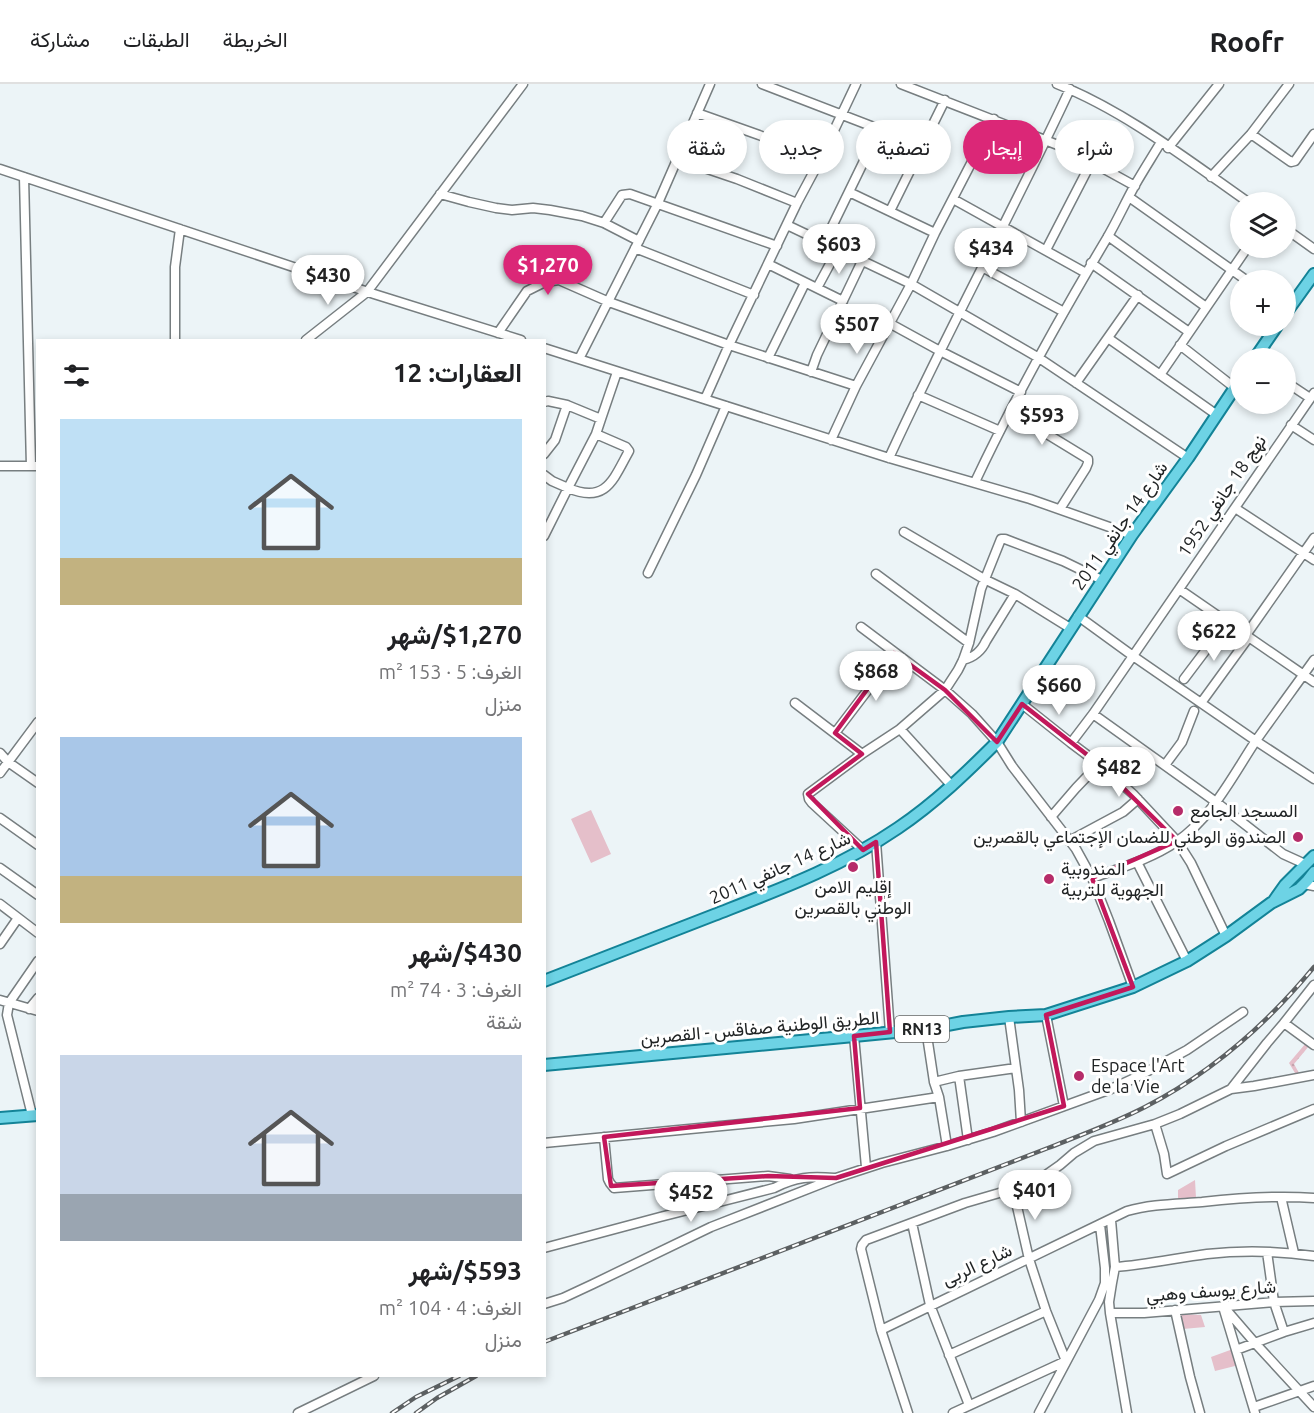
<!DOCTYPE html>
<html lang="ar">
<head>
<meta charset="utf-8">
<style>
  :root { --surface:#fff; --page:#f2f2f2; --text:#202124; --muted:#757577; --line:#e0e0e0; --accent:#db2777 }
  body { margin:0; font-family:Ubuntu,Vazirmatn,sans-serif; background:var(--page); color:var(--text); direction:rtl; height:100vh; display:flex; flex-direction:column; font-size:22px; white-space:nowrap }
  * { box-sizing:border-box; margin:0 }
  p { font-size:20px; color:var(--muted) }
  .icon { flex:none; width:33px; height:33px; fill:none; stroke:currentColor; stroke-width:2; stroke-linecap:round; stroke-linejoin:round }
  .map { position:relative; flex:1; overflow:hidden; direction:ltr }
  .details { position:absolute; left:36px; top:255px; width:510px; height:1038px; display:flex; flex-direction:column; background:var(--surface); border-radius:0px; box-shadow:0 3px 9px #0003; direction:rtl }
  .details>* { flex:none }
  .guide { position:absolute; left:564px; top:36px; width:570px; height:54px; direction:rtl; display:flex; gap:12px }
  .buttons { position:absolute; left:1230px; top:108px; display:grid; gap:12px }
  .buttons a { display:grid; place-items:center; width:66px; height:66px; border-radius:50%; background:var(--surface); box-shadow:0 3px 9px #0003; font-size:30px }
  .price { position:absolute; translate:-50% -51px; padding:0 14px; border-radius:21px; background:#fff; color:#222; font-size:20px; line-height:39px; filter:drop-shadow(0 2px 3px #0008) }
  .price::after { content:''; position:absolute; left:50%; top:36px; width:18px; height:14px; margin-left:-9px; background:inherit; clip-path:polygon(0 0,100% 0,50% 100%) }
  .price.selected { background:var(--accent); color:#fff }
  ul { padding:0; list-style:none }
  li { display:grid; align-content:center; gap:12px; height:318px; padding:0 24px }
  li span { display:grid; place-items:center; height:186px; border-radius:0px; color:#555 }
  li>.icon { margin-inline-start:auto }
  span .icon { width:108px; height:108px; fill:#fffc; stroke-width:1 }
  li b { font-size:26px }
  h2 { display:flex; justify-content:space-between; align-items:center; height:72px; padding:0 24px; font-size:26px }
  .pill { padding:0 21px; border-radius:27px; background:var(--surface); box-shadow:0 3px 9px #0003; font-size:21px; line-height:54px }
  .pill.selected { background:var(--accent); color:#fff }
  header { display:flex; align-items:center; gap:36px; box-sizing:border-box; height:84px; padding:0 30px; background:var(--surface); border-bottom:2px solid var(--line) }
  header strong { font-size:28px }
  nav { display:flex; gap:33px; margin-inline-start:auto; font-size:21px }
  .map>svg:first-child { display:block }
</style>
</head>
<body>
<header>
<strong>Roofr</strong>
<nav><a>الخريطة</a><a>الطبقات</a><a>مشاركة</a></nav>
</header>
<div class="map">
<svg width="1314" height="1329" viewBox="0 0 1314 1329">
  <defs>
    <pattern id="park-dots" width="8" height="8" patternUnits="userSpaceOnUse" patternTransform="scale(1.5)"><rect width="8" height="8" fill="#e5bfca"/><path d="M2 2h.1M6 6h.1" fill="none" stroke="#c4a4ad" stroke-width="1.8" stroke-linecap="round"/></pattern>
  </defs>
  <rect width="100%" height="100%" fill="#ecf4f7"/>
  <path fill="#e5bfca" d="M591 726 611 770 591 779 571 735Z
    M1195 1096 1196 1114 1178 1116V1106Z
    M1182 1230 1201 1231 1205 1243 1183 1245 1180 1233Z
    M1233 1265 1239 1281 1215 1287 1211 1273Z"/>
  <path fill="url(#park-dots)" d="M1306 959 1309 962 1294 980 1299 989H1295L1289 979Z"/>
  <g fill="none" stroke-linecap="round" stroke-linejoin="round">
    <g stroke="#777e80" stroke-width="11">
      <path id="minor" d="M762 0 923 62
        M901 0 1068 65 1135 102
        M1057 0C1125 27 1188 76 1248 118
        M697 29 759 51 820 76
        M1251 50 1291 78 1295 77 1314 50
        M1168 64 1219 0
        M678 75 737 95 797 119
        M0 85 374 210 521 256
        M24 93 31 382
        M1211 93 1251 50 1289 0
        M849 108 935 149
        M440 110 469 118 496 124 512 126 533 124 550 126 582 132 604 139 639 157
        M1129 113 1246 196
        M953 115 1086 189
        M890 127 945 16
        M604 139 622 111 630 110 777 162
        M787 141 911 200 1039 274 1188 374
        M1286 145 1314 165
        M1108 152 1206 223
        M824 159 880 44
        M635 164 754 211
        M1046 166 1092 77
        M1091 179 1189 248
        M768 180 843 217
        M982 183 1064 228
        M817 204 838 165
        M889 239 940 267 1021 308
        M498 249 527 207 545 198 559 196 609 218 729 261 856 302
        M1108 254 1217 331
        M175 256V183L180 145
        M306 256 367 208 523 0
        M1180 261 1235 304
        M544 264 889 374 1030 415 1132 451
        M768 274 805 199
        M579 275 658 119 710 0
        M811 288 817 271 862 177
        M1160 291 1247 164
        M1286 298 1310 314
        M1076 299 1138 211
        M918 311 1000 347
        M705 315 729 261 797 119 820 76 856 0
        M544 318 548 317 567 321
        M1011 328 1088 375V379L1086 384 1060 425
        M1291 341 1314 356
        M831 356 856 302 911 200 935 149 994 35
        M544 370 555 356 567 321 601 335 617 288
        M889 374C946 249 1012 130 1070 5
        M0 382H38
        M544 391 552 397 568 404 596 350 601 335
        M975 398C1014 315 1060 233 1107 154 1117 137 1125 119 1135 101 1143 87 1152 73 1161 58
        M1235 424 1314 476
        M904 448 984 495 1015 510 1070 544
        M544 452 568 404C606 420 613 396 629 367L626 363 596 350
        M648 489 696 391 726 322
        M876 490 969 559
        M1179 505 1314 598
        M1078 532 1133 572 1256 657 1314 695
        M861 543 945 606 972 630 997 658 1012 682 1076 765 1092 794 1109 837 1133 903
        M1246 551 1314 454
        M963 576C974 573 981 568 986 557L1015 510
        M1184 595 1227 538
        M795 619 862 670
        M1201 619 1249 553
        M1022 620 1071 659 1093 630 1314 309
        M1093 630 1216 718 1283 770 1305 780
        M900 645 952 702
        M835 649 867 607 894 569
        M1071 659 1099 680 1133 710 1177 757 1191 779 1226 852
        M0 669 8 678 38 699
        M1165 681 1182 658 1194 627
        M0 689 38 638
        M1051 733 1076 704 1099 680
        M0 734 38 761
        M1069 757 1123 728 1138 715
        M876 758 890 948
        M863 766 812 719 809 715 808 710 862 670 900 645 945 606 958 586 963 576 969 559 981 505 1001 455H1005L1063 477 1102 496
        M1137 778 1187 877
        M0 784 38 811
        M1092 794C1120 784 1151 775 1176 758 1211 735 1232 693 1255 658 1274 631 1294 604 1314 576
        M1304 800 1314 802
        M0 820 38 849
        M0 860 18 834
        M0 916 38 927
        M29 925 38 914
        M1046 931 1064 1022
        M1009 933 1019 1006 1021 1038
        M1284 939 1314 901
        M854 952 866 1083
        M1314 991 1254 1002 1231 1005 1180 1030 1155 1040 1164 1070 1167 1090 1226 1062 1314 1025
        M959 992 968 1056
        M934 998 959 992 1016 984
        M1231 1005 1267 959 1284 939 1314 961
        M939 1013 947 1062
        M32 1031 7 931 9 919 38 877
        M604 1053 608 1095 610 1099 614 1104 768 1092 790 1095
        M544 1059 794 1035 939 1013 934 998 926 945
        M1281 1113 1294 1169
        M1111 1136 1115 1183 1112 1199
        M912 1139 930 1221 969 1321
        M1100 1141 1105 1184V1199H1112L1109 1218 1110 1229 1127 1329
        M544 1164 660 1133 774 1104C796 1093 810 1092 834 1094
        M1267 1168 1274 1218 1284 1248
        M1115 1183C1146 1181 1176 1174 1207 1170 1243 1166 1279 1167 1314 1172
        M544 1220 563 1214 593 1200 711 1143 836 1094 882 1079 947 1062 993 1048 1111 1005 1137 993 1187 966 1243 928
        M1224 1223 1255 1259 1314 1323
        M1175 1226 1190 1293 1200 1329
        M1224 1226 1255 1329
        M1110 1229H1144L1274 1218 1314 1217
        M881 1246 861 1165 862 1161 866 1156 965 1119 1013 1105 1040 1095 1060 1081 1074 1069 1094 1057 1155 1040
        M1236 1266 1284 1248 1314 1239
        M949 1271 1046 1227
        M1254 1323 1314 1302
        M298 1329 374 1292
        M908 1329 881 1246 1127 1127C1151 1120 1177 1120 1202 1118 1239 1114 1277 1111 1314 1114
        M953 1329 1066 1277 1046 1227 1029 1175 1013 1105
        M1039 1329 1099 1216 1105 1199"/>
    </g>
    <g stroke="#138397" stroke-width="14">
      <path id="major" d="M1286 229 1314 190
        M1255 274 1277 242
        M1273 818 1285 801 1314 772
        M544 897C601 875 657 853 714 831 778 806 841 783 898 744 935 719 966 689 997 658L1132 451 1188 374 1240 296
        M544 981 854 952 926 945 963 938 1009 933 1046 931 1133 903 1187 877 1226 852 1271 819 1299 805 1307 797 1314 788
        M0 1034 38 1031"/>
    </g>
    <use href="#minor" stroke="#fff" stroke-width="8"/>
    <use href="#major" stroke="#6dd3e5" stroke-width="10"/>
    <g stroke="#5c6062" stroke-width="4.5">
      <path id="rail" d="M544 1258 1048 1064C1081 1051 1114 1039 1145 1023 1211 989 1267 940 1314 883
        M392 1329 416 1313 459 1292
        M416 1329 437 1314 476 1292"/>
    </g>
    <use href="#rail" stroke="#fff" stroke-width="2" stroke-dasharray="7" stroke-linecap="butt"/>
  </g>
  <path fill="none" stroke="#c2185b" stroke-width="4.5" stroke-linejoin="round" d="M894 569 945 606 997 658 1022 620 1099 680 1177 757 1092 794 1133 903 1046 931 1064 1022 836 1094 768 1092 611 1102 604 1053 860 1024 854 952 890 948 876 758 863 766 808 710 862 670 835 649Z"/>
  <g fill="#b62c69" stroke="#fff" stroke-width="2">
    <circle cx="1178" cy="727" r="6"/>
    <circle cx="1298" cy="753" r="6"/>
    <circle cx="853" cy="783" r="6"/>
    <circle cx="1049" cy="795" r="6"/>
    <circle cx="1079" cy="992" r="6"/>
  </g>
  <g text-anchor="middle" stroke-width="6" stroke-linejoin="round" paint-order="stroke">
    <rect fill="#fff" stroke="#646666" stroke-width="1.5" x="895" y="932" width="54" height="26" rx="4.5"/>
    <g font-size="16" font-weight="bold" fill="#212425">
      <text x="922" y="951">RN13</text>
    </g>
    <g font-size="18" fill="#212425" stroke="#fff">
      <text transform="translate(1222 412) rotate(-56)" y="6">نهج 18 جانفي 1952</text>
      <text transform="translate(1120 442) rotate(-55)" y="6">شارع 14 جانفي 2011</text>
      <text transform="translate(780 784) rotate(-24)" y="6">شارع 14 جانفي 2011</text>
      <text transform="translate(760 944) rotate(-5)" y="6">الطريق الوطنية صفاقس - القصرين</text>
      <text transform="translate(977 1181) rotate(-25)" y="6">شارع الربى</text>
      <text transform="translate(1211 1207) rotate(-4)" y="6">شارع يوسف وهبي</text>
    </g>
    <g font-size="18" fill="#212425" stroke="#fff" text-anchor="start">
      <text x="1190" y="733">المسجد الجامع</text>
      <text x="1286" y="759" text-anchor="end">الصندوق الوطني للضمان الإجتماعي بالقصرين</text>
      <text x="1061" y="791">المندوبية<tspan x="1061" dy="21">الجهوية للتربية</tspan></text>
      <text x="853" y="809" text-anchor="middle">إقليم الامن<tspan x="853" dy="21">الوطني بالقصرين</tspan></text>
      <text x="1091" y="988">Espace l'Art<tspan x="1091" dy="21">de la Vie</tspan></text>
    </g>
  </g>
</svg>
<div class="buttons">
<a><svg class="icon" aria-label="layers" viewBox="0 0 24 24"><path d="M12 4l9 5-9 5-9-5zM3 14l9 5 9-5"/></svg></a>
<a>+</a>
<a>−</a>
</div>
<b class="price" style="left:839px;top:191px">$603</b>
<b class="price" style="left:991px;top:195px">$434</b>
<b class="price selected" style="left:548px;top:212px">$1,270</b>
<b class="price" style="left:328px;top:222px">$430</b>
<b class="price" style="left:857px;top:271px">$507</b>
<b class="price" style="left:1042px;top:362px">$593</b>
<b class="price" style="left:1214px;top:578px">$622</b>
<b class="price" style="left:876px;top:618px">$868</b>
<b class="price" style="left:1059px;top:632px">$660</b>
<b class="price" style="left:1119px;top:714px">$482</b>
<b class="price" style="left:1035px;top:1137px">$401</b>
<b class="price" style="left:691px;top:1139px">$452</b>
<div class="guide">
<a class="pill">شراء</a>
<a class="pill selected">إيجار</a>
<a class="pill">تصفية</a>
<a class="pill">جديد</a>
<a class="pill">شقة</a>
</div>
<section class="details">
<h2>العقارات: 12<svg class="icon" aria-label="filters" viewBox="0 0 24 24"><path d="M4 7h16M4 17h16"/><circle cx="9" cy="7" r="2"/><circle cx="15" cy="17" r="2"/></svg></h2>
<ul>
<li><span style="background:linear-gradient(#bfe0f5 75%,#c2b280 0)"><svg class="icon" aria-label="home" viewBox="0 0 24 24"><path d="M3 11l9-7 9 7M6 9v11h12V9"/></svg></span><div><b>$1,270/شهر</b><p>الغرف: 5 · 153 m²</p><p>منزل</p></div></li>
<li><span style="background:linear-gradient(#a9c7e8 75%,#c2b280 0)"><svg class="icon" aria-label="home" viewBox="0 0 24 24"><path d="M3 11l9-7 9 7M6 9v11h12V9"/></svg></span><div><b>$430/شهر</b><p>الغرف: 3 · 74 m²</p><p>شقة</p></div></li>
<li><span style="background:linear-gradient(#c9d6e8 75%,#9aa5b1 0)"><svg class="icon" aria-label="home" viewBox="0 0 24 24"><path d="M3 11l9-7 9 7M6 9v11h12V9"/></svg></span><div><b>$593/شهر</b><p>الغرف: 4 · 104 m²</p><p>منزل</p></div></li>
</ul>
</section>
</div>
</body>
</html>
